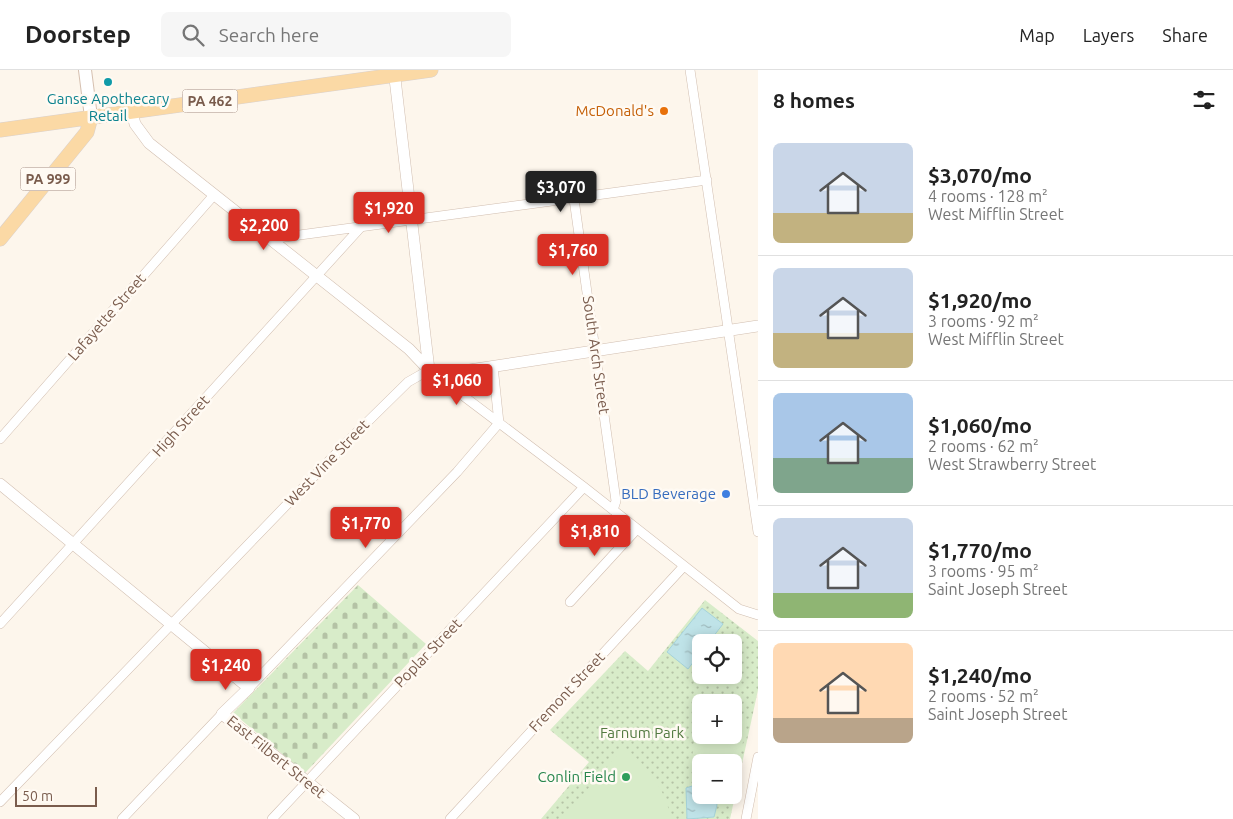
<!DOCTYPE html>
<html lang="en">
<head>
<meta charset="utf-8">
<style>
  :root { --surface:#fff; --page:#f6f6f6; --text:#222; --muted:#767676; --line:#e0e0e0; --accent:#d93025 }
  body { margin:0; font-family:Ubuntu,sans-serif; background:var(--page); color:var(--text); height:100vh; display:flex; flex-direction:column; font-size:19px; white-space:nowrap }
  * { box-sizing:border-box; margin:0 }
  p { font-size:16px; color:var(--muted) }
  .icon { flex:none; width:28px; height:28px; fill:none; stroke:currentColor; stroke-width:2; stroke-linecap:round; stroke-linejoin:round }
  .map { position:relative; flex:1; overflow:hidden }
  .details { display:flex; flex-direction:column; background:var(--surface); width:475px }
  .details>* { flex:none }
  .buttons { position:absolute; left:692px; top:564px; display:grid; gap:10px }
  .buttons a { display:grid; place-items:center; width:50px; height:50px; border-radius:8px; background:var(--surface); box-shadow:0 2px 12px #0003; font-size:25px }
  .scale { position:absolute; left:15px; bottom:12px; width:82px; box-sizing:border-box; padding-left:5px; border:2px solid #7a5c4d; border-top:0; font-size:14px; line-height:18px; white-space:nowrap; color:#7a5c4d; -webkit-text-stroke:4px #fffaf3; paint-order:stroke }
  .price { position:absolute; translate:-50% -42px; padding:0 11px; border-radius:5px; background:var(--accent); color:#fff; font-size:16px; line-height:32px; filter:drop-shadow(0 1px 2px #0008) }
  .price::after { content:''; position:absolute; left:50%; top:30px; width:15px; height:11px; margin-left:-8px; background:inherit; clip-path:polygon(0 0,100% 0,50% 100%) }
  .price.current { background:#222; color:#fff }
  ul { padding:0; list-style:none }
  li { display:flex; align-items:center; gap:15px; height:125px; padding:0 15px }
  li+li { border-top:1px solid var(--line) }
  li span { display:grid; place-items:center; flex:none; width:140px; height:100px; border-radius:8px; color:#555 }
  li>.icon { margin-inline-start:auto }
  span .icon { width:60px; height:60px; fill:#fffc; stroke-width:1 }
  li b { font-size:21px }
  h2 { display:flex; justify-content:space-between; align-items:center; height:60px; padding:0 15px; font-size:21px }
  header { display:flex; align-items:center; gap:30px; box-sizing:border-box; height:70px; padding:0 25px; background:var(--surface); border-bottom:1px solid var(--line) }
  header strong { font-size:24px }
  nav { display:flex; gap:28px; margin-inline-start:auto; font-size:18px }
  .search { width:350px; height:45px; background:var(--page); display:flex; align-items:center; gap:12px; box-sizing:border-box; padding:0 18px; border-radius:8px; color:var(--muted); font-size:19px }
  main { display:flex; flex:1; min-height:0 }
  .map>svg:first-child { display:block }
</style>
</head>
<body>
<header>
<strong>Doorstep</strong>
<div class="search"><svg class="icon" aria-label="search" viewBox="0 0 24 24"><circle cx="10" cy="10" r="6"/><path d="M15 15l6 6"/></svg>Search here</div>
<nav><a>Map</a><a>Layers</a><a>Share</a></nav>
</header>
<main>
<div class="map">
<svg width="758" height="749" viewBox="0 0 758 749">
  <defs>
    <pattern id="cemetery-stones" width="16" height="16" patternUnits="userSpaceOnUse" patternTransform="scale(1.25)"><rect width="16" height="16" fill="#d8ecc9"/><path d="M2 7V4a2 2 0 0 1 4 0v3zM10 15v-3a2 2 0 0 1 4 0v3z" fill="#b4c2a5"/></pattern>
    <pattern id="park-dots" width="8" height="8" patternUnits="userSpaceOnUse" patternTransform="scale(1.25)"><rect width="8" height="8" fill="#d8ecc9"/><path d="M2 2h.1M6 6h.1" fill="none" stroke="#b4c2a5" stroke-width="1.8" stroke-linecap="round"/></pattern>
    <pattern id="water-ripples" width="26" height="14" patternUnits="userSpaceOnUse" patternTransform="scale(1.25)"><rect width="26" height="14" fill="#bfe3e8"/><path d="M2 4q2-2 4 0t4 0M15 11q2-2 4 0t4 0" fill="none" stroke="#a0bbbe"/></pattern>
  </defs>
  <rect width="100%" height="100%" fill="#fdf6ec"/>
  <path fill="url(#cemetery-stones)" d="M358 515 426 574 305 703 233 643Z"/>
  <path fill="url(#park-dots)" fill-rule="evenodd" d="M705 530 758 571V620L730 749H541L589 692 550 660 625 581 648 601ZM701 572H734V605H701ZM701 632H734V665H701ZM701 692H734V725H701Z"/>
  <path fill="#d8ecc9" d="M701 642V665H734V647L747 649 736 711 734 710V692H701V703L689 701Z
    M624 677C647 696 666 719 671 749H562Z"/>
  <path fill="url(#water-ripples)" stroke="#a5d3da" d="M702 538 723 554 709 572H701V582L688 599 667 582Z
    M692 716 701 719V725H715L717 735 714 747 687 749 686 718Z"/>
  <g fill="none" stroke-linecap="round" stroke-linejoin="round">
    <g stroke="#d1beb0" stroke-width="10">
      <path id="minor" d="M690 0 758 462
        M574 129 616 431 613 440
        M270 169 707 110
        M0 369 214 125
        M570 532 637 459
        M0 554 361 157
        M249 618 457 402 499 353 493 296
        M0 732 352 367 408 312 429 300 584 417 739 539 758 545
        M122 749 222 644
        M272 749 584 417
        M450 749 684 496
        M746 749 758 687"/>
    </g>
    <g stroke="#d1beb0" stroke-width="12">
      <path id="tertiary" d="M394 0 429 300
        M132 42 135 54 149 73 409 279 429 300
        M429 300 463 301 758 256
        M0 414 249 618 222 644 354 749"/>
    </g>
    <g stroke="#d6c0b0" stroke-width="14">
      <path id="secondary" d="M85 0 91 47"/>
    </g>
    <g stroke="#dad1cd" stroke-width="15">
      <path id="primary" d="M0 60 431 0
        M0 169 87 62 91 47"/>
    </g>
    <use href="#minor" stroke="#fff" stroke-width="9"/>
    <use href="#tertiary" stroke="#fff" stroke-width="11"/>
    <use href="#secondary" stroke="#fff" stroke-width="12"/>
    <use href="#primary" stroke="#fbd9a5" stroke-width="14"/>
  </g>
  <circle fill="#0f9aa8" stroke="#fffaf3" stroke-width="2" cx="108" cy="12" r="5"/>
  <circle fill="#e8710a" stroke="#fffaf3" stroke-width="2" cx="664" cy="41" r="5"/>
  <circle fill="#3f7fe0" stroke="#fffaf3" stroke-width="2" cx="726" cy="424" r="5"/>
  <circle fill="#2e9e5b" stroke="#fffaf3" stroke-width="2" cx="626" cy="707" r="5"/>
  <g text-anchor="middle" stroke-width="5" stroke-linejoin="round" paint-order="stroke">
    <g fill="#fffaf3" stroke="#a28b7f" stroke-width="1">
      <rect x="182.5" y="19.5" width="55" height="23" rx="4"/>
      <rect x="20.5" y="97.5" width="55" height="23" rx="4"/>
    </g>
    <g font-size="14" font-weight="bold" fill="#7a5c4d">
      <text x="210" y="36">PA 462</text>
      <text x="48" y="114">PA 999</text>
    </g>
    <g font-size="15" fill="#0d838f" stroke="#fffaf3">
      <text x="108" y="34">Ganse Apothecary<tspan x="108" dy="17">Retail</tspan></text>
    </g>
    <g font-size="15" fill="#c56008" stroke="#fffaf3" text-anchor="end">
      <text x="654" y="46">McDonald's</text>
    </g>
    <g font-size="15" fill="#7a5c4d" stroke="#fffaf3">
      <text transform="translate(107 247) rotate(-49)" y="5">Lafayette Street</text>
      <text transform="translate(596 285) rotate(82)" y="5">South Arch Street</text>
      <text transform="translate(181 356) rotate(-48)" y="5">High Street</text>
      <text transform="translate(327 393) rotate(-46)" y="5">West Vine Street</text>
      <text transform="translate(428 583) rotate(-46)" y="5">Poplar Street</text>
      <text transform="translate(567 622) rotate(-47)" y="5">Fremont Street</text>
      <text transform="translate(276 687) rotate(39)" y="5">East Filbert Street</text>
    </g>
    <g font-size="15" fill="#366cbe" stroke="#fffaf3" text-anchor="end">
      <text x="716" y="429">BLD Beverage</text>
    </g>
    <g font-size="15" fill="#537a41" stroke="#fffaf3">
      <text x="642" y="668">Farnum Park</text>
    </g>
    <g font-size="15" fill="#27864d" stroke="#fffaf3" text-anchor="end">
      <text x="616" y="712">Conlin Field</text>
    </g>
  </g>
</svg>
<div class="buttons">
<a><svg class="icon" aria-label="locate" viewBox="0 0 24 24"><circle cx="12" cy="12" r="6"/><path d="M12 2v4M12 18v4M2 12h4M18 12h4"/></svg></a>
<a>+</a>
<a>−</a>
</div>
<div class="scale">50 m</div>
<b class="price current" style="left:561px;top:143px">$3,070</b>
<b class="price" style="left:389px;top:164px">$1,920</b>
<b class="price" style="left:264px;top:181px">$2,200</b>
<b class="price" style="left:573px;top:206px">$1,760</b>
<b class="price" style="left:457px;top:336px">$1,060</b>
<b class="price" style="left:366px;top:479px">$1,770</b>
<b class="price" style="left:595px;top:487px">$1,810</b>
<b class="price" style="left:226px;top:621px">$1,240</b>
</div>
<section class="details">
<h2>8 homes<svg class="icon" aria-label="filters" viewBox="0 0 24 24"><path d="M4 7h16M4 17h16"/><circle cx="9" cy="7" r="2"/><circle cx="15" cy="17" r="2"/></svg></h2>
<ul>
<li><span style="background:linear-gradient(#c9d6e8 70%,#c2b280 0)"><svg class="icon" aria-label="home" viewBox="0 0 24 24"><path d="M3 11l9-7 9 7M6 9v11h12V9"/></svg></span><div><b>$3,070/mo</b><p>4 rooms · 128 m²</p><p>West Mifflin Street</p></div></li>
<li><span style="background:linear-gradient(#c9d6e8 65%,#c2b280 0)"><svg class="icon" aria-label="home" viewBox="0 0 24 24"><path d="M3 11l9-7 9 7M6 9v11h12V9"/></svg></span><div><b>$1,920/mo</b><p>3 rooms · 92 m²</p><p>West Mifflin Street</p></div></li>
<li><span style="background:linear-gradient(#a9c7e8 65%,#7fa58c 0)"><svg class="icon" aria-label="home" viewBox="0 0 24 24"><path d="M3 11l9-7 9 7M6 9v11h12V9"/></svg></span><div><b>$1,060/mo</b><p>2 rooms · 62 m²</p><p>West Strawberry Street</p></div></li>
<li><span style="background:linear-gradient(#c9d6e8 75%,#8fb573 0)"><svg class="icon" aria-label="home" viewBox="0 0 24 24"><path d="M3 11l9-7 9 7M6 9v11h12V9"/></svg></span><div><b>$1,770/mo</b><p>3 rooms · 95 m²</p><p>Saint Joseph Street</p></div></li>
<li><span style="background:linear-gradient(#ffd9b3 75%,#b9a48a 0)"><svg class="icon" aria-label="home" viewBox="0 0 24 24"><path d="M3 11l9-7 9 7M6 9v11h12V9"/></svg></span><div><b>$1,240/mo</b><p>2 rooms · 52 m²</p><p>Saint Joseph Street</p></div></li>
</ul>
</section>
</main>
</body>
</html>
